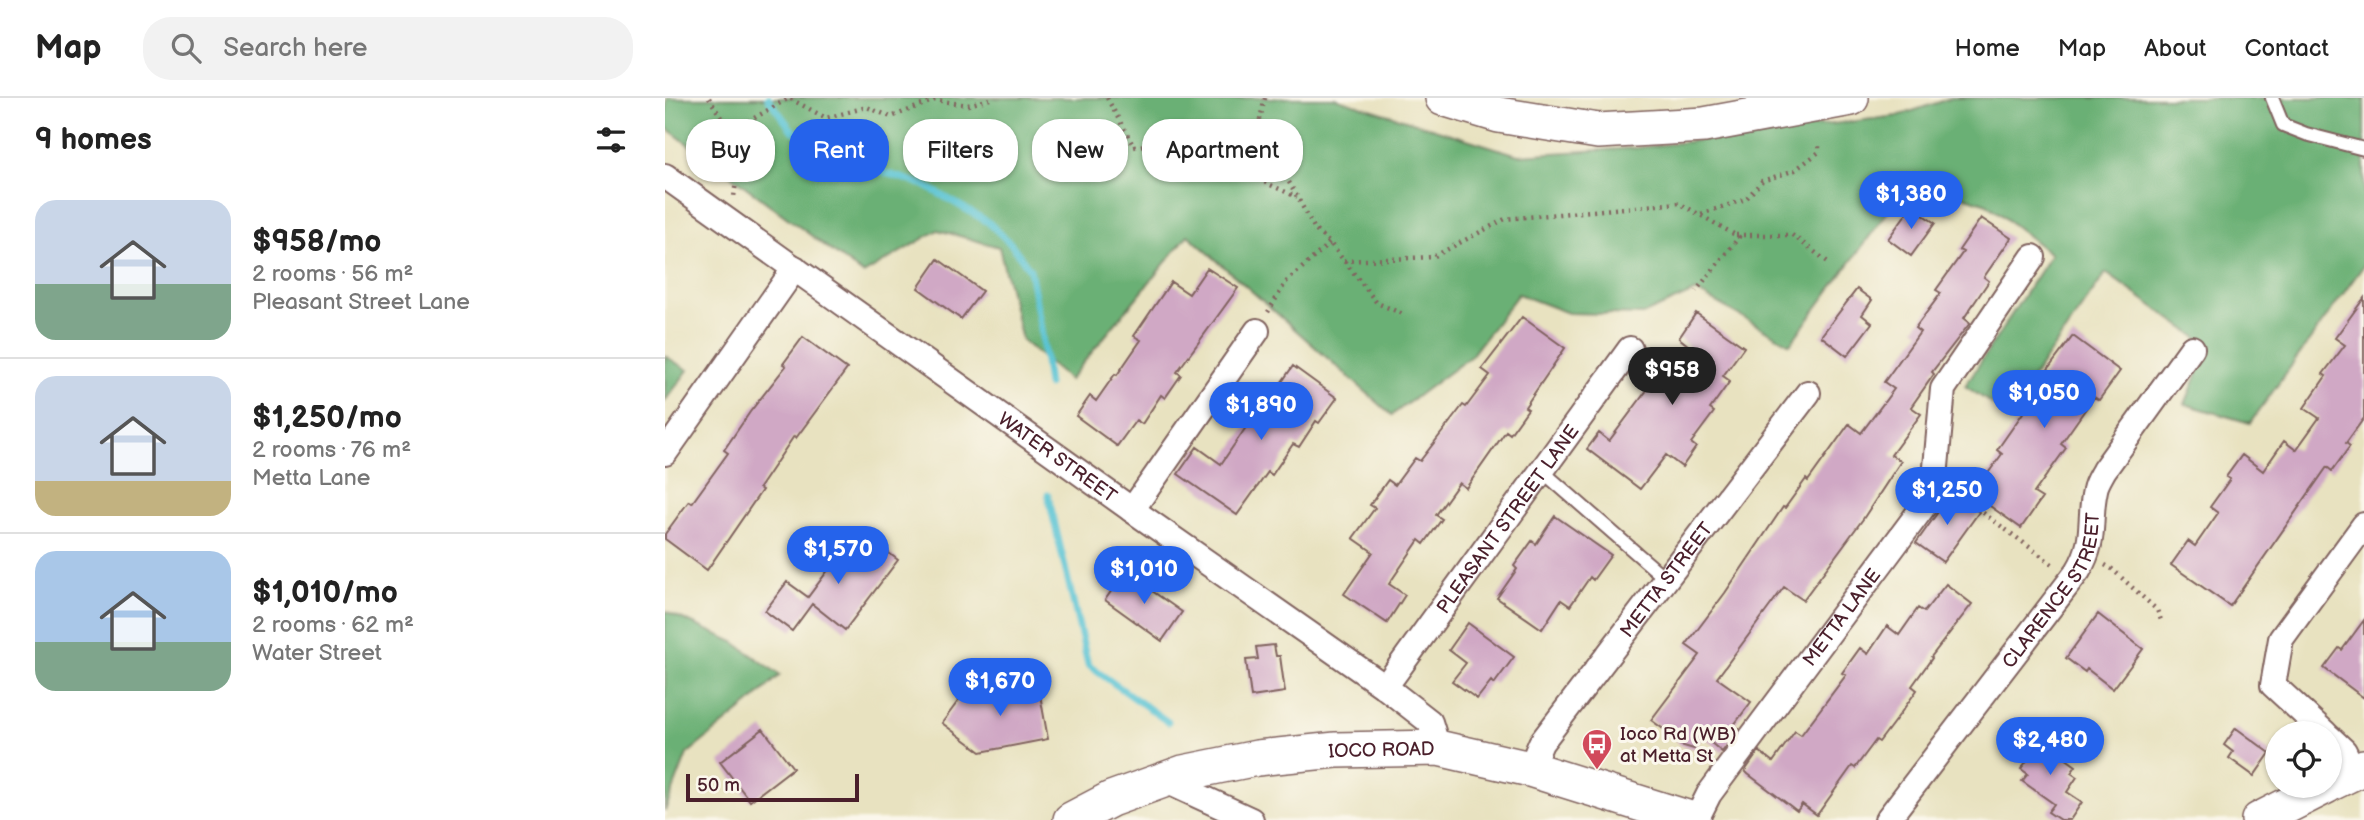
<!DOCTYPE html>
<html lang="en">
<head>
<meta charset="utf-8">
<style>
  :root { --surface:#fff; --page:#f2f2f2; --text:#222; --muted:#767676; --line:#e0e0e0; --accent:#2563eb }
  body { margin:0; font-family:"Balsamiq Sans",sans-serif; background:var(--page); color:var(--text); height:100vh; display:flex; flex-direction:column; font-size:26px; white-space:nowrap }
  * { box-sizing:border-box; margin:0 }
  p { font-size:23px; color:var(--muted) }
  .icon { flex:none; width:38px; height:38px; fill:none; stroke:currentColor; stroke-width:2; stroke-linecap:round; stroke-linejoin:round }
  .map { position:relative; flex:1; overflow:hidden }
  .sheet { display:flex; flex-direction:column; background:var(--surface); width:665px }
  .sheet>* { flex:none }
  .guide { position:absolute; left:21px; top:21px; width:665px; height:63px; display:flex; gap:14px }
  .controls { position:absolute; left:1600px; top:623px; display:grid; gap:14px }
  .controls a { display:grid; place-items:center; width:77px; height:77px; border-radius:50%; background:var(--surface); box-shadow:0 2px 5px #0004; font-size:35px }
  .scale { position:absolute; left:21px; bottom:18px; width:173px; box-sizing:border-box; padding-left:7px; border:4px solid #4a1f2b; border-top:0; font-size:19px; line-height:24px; white-space:nowrap; color:#4a1f2b; -webkit-text-stroke:5px #fbf7ec; paint-order:stroke }
  .price { position:absolute; translate:-50% -60px; padding:0 16px; border-radius:24px; background:var(--accent); color:#fff; font-size:23px; line-height:46px; filter:drop-shadow(0 2px 4px #0008) }
  .price::after { content:''; position:absolute; left:50%; top:42px; width:21px; height:16px; margin-left:-10px; background:inherit; clip-path:polygon(0 0,100% 0,50% 100%) }
  .price.selected { background:#222; color:#fff }
  ul { padding:0; list-style:none }
  li { display:flex; align-items:center; gap:21px; height:175px; padding:0 35px }
  li+li { border-top:2px solid var(--line) }
  li span { display:grid; place-items:center; flex:none; width:196px; height:140px; border-radius:21px; color:#555 }
  li>.icon { margin-inline-start:auto }
  span .icon { width:84px; height:84px; fill:#fffc; stroke-width:1 }
  li b { font-size:30px }
  h2 { display:flex; justify-content:space-between; align-items:center; height:84px; padding:0 35px; font-size:30px }
  .chip { padding:0 24px; border-radius:28px; background:var(--surface); box-shadow:0 2px 5px #0004; font-size:24px; line-height:63px }
  .chip.selected { background:var(--accent); color:#fff }
  header { display:flex; align-items:center; gap:42px; box-sizing:border-box; height:98px; padding:0 35px; background:var(--surface); border-bottom:2px solid var(--line) }
  header strong { font-size:33px }
  nav { display:flex; gap:38px; margin-inline-start:auto; font-size:24px }
  .search { width:490px; height:63px; background:var(--page); display:flex; align-items:center; gap:18px; box-sizing:border-box; padding:0 24px; border-radius:28px; color:var(--muted); font-size:26px }
  main { display:flex; flex:1; min-height:0 }
  .map>svg:first-child { display:block }
</style>
</head>
<body>
<header>
<strong>Map</strong>
<div class="search"><svg class="icon" aria-label="search" viewBox="0 0 24 24"><circle cx="10" cy="10" r="6"/><path d="M15 15l6 6"/></svg>Search here</div>
<nav><a>Home</a><a>Map</a><a>About</a><a>Contact</a></nav>
</header>
<main>
<section class="sheet">
<h2>9 homes<svg class="icon" aria-label="filters" viewBox="0 0 24 24"><path d="M4 7h16M4 17h16"/><circle cx="9" cy="7" r="2"/><circle cx="15" cy="17" r="2"/></svg></h2>
<ul>
<li><span style="background:linear-gradient(#c9d6e8 60%,#7fa58c 0)"><svg class="icon" aria-label="home" viewBox="0 0 24 24"><path d="M3 11l9-7 9 7M6 9v11h12V9"/></svg></span><div><b>$958/mo</b><p>2 rooms · 56 m²</p><p>Pleasant Street Lane</p></div></li>
<li><span style="background:linear-gradient(#c9d6e8 75%,#c2b280 0)"><svg class="icon" aria-label="home" viewBox="0 0 24 24"><path d="M3 11l9-7 9 7M6 9v11h12V9"/></svg></span><div><b>$1,250/mo</b><p>2 rooms · 76 m²</p><p>Metta Lane</p></div></li>
<li><span style="background:linear-gradient(#a9c7e8 65%,#7fa58c 0)"><svg class="icon" aria-label="home" viewBox="0 0 24 24"><path d="M3 11l9-7 9 7M6 9v11h12V9"/></svg></span><div><b>$1,010/mo</b><p>2 rooms · 62 m²</p><p>Water Street</p></div></li>
</ul>
</section>
<div class="map">
<svg width="1699" height="722" viewBox="0 0 1699 722">
  <rect width="100%" height="100%" fill="#fbf7ec"/>
  <filter id="ink" filterUnits="userSpaceOnUse"><feTurbulence type="fractalNoise" baseFrequency=".0143" numOctaves="2"/><feDisplacementMap in="SourceGraphic" scale="14" xChannelSelector="R" yChannelSelector="G"/><feConvolveMatrix kernelMatrix="1 2 1 2 8 2 1 2 1" color-interpolation-filters="sRGB"/></filter>
  <filter id="wash" filterUnits="userSpaceOnUse"><feTurbulence type="fractalNoise" baseFrequency=".00686" numOctaves="4" result="noise"/><feDisplacementMap in="SourceGraphic" scale="28" xChannelSelector="R" yChannelSelector="G"/><feGaussianBlur stdDeviation="1.57" result="paint"/><feColorMatrix in="noise" values="0 0 0 0 0 0 0 0 0 0 0 0 0 0 0 0 0 1.4 0 .05"/><feComposite in="paint" operator="in"/></filter>
  <g filter="url(#wash)">
    <rect width="100%" height="100%" fill="#e8e2c0"/>
    <path fill="#6bb074" stroke="#5a6850" stroke-width="2" d="M2 0H494L552 4 583 0H670L853 57 971 50 1232 18 1287 0H1699V167L1585 325 1520 306 1544 248 1441 175 1342 316 1300 288 1386 156 1322 106 1247 81 1125 246 1031 193 977 217 903 215 853 196 806 258 727 317 523 137 404 282 357 242 334 149 273 132 198 176 0 29Z
      M0 258 23 272 0 303Z
      M0 513 69 544 115 577 85 605 22 656 0 713Z"/>
    <g fill="none" stroke-linecap="round" stroke-linejoin="round">
      <path stroke="#59c3d3" stroke-width="7" d="M103 0 126 31 166 58 259 87 323 124 346 146 365 172 376 231 383 287
        M383 397 423 567 503 624"/>
    </g>
    <g id="blocks">
      <path fill="#d0a8c5" d="M1246 109 1270 125 1246 158 1223 141Z
        M1316 120 1346 140 1319 179 1324 183 1299 220 1305 225 1267 274 1269 276 1246 309 1256 316 1226 357 1236 363 1198 421 1138 502 1119 489 1052 580 1086 604 1069 627 1074 631 1057 654 1038 638 1029 651 1015 647 1008 638 986 622 1035 557 1021 547 1060 495 1118 409 1120 410 1141 381 1143 383 1184 326 1196 335 1229 291 1219 284 1255 234 1250 230 1276 195 1271 192 1298 154 1294 152Z
        M273 161 317 193 296 221 253 190Z
        M542 170 573 190 512 274 516 277 500 300 496 297 477 326 471 322 452 348 411 318 425 298 431 303 450 276 452 277 476 242 469 238 506 184 524 196Z
        M1192 191 1207 202 1197 217 1207 225 1182 258 1156 238Z
        M1699 200V320L1681 345 1685 348 1667 373 1662 369 1565 508 1506 467 1523 443 1530 448 1553 415 1545 409 1565 381 1561 379 1577 357 1598 373 1619 343 1631 352 1654 320 1639 310 1661 278 1658 276 1680 247 1670 240Z
        M1031 215 1079 249 1058 278 1065 283 1045 311 1049 314 1026 345 1031 349 1017 369 1001 357 975 391 922 351 934 335 944 343 994 276 1001 280 1024 248 1014 240Z
        M857 219 900 250 860 309 863 311 845 336 841 333 801 390 794 385 771 417 777 421 759 446 754 442 724 486 740 497 722 525 679 496 708 454 688 440 710 410 705 407 723 382 730 387 750 360 755 363 798 307 801 309 825 277 817 271Z
        M1408 238 1455 273 1434 302 1429 299 1396 346 1401 350 1369 395 1377 400 1356 430 1308 396 1337 356 1332 352 1362 309 1357 306Z
        M138 239 182 271 131 340 129 338 94 390 97 392 42 472 0 441V436L24 403 27 405 63 355 59 352 85 314 121 268 118 266Z
        M628 268 672 300 654 325 651 323 634 349 628 346 607 377 603 374 572 417 513 376 532 349 556 366 588 319 586 318 599 297 605 301Z
        M1282 392 1314 414 1278 464 1251 445 1273 414Z
        M890 418 946 457 928 482 925 479 905 508 896 502 877 531 832 500 852 471 849 468 867 443 871 446Z
        M193 432 233 462 180 532 147 506 127 533 100 513 122 484 143 499Z
        M460 474 517 514 497 543 440 502Z
        M1281 486 1307 506 1266 559 1267 560 1247 588 1252 592 1235 616 1214 644 1211 642 1190 670 1187 668 1152 717 1137 706 1132 713 1083 676 1080 673 1094 653 1108 664 1130 633 1136 637 1181 577 1177 575 1195 550 1203 556 1222 528 1234 537 1253 510 1259 514Z
        M1433 516 1478 551 1448 591 1422 571 1420 574 1401 560Z
        M1699 522V600L1659 570 1674 550 1677 552Z
        M803 525 849 559 829 586 826 583 812 601 787 583 801 565 784 552Z
        M609 547 611 558H615L620 594 586 599 581 562 593 561 591 549Z
        M372 580 383 641 316 654 277 625 300 594 308 600 354 591 353 584Z
        M1571 630 1605 655 1589 678 1564 660 1568 654 1559 647Z
        M98 631 128 670 85 703 55 664Z
        M1365 635 1411 668 1406 675 1412 679 1402 694 1417 704 1405 722H1395L1383 714 1389 706 1357 683 1363 676 1356 671 1363 661 1352 654Z"/>
    </g>
  </g>
  <g filter="url(#ink)">
    <use href="#blocks" fill-opacity="0" stroke="#81635f" stroke-width="2"/>
    <g fill="none" stroke-linecap="round" stroke-linejoin="round">
      <g stroke="#81635f" stroke-width="16">
        <path id="service" d="M1607 0 1618 27 1641 36 1699 51
          M876 372 1001 481"/>
      </g>
      <g stroke="#81635f" stroke-width="28">
        <g id="minor">
          <path id="s1" d="M0 78 470 414 720 589 765 624 773 650"/>
          <path d="M0 355 130 170"/>
          <path d="M467 412 592 233"/>
          <path id="s2" d="M720 589 965 251"/>
          <path d="M1660 635 1608 587 1616 541 1699 427"/>
          <path d="M1664 639 1679 653 1689 674"/>
          <path id="s3" d="M865 671 876 645 1143 295"/>
          <path d="M499 682 586 722"/>
          <path id="s4" d="M1031 722 1044 696 1261 405 1270 380 1278 291 1368 159"/>
          <path id="s5" d="M1222 722 1413 473C1432 441 1423 424 1430 392 1431 385 1436 378 1439 372L1527 250"/>
        </g>
      </g>
      <g stroke="#81635f" stroke-width="38">
        <g id="secondary">
          <path d="M778 0 834 17 933 33 1039 27 1186 0"/>
          <path d="M1664 686 1699 669"/>
          <path id="s6" d="M406 722 446 701 518 675 592 660 671 652 773 650 865 671 1028 722"/>
          <path d="M1594 722 1661 688"/>
        </g>
      </g>
      <path stroke="#81635f" stroke-width="4.5" stroke-dasharray="2 5" stroke-linecap="butt" d="M44 0 75 50 69 99
        M442 0 469 49 502 43 560 62 588 79 632 99
        M600 0 595 21 624 84 651 133 665 145 712 205 738 216
        M65 34 124 0 161 20 202 9 226 19 270 2 303 7 329 0
        M1036 116 1081 101 1097 83 1130 72 1154 54V48
        M1071 137H1127L1163 164
        M679 163 768 159 840 121 1014 105 1074 139 1031 193
        M603 214 621 184 665 145
        M1290 394 1390 468
        M1440 467 1447 471 1492 512 1496 522"/>
      <use href="#service" stroke="#fff" stroke-width="12"/>
      <use href="#minor" stroke="#fff" stroke-width="24"/>
      <use href="#secondary" stroke="#fff" stroke-width="35"/>
    </g>
  </g>
  <defs>
    <g id="bus-pin" transform="scale(1.575)"><path d="M0 17L-7.5 6A9.5 9.5 0 1 1 7.5 6Z" fill="#d1495b" stroke="#fbf7ec"/><path d="M-5-6H5V4H4V6H2V4H-2V6H-4V4H-5ZM-3.5-4V0h7V-4ZM-3.5 1.2v1.5H-2V1.2ZM2 1.2v1.5H3.5V1.2Z" fill="#fff"/></g>
  </defs>
  <g fill-rule="evenodd">
    <use href="#bus-pin" x="932" y="646"/>
  </g>
  <g text-anchor="middle" stroke-width="6" stroke-linejoin="round" paint-order="stroke">
    <g font-size="19" fill="#4a1f2b" stroke="#fbf7ec">
      <text dy="7" stroke="none"><textPath href="#s1" startOffset="483">WATER STREET</textPath></text>
      <text dy="7" stroke="none"><textPath href="#s2" startOffset="208">PLEASANT STREET LANE</textPath></text>
      <text dy="7" stroke="none"><textPath href="#s3" startOffset="234">METTA STREET</textPath></text>
      <text dy="7" stroke="none"><textPath href="#s5" startOffset="285">CLARENCE STREET</textPath></text>
      <text dy="7" stroke="none"><textPath href="#s4" startOffset="250">METTA LANE</textPath></text>
      <text dy="7" stroke="none"><textPath href="#s6" startOffset="322">IOCO ROAD</textPath></text>
    </g>
    <g font-size="19" fill="#4a1f2b" stroke="#fbf7ec" text-anchor="start">
      <text x="955" y="642">Ioco Rd (WB)<tspan x="955" dy="22">at Metta St</tspan></text>
    </g>
  </g>
</svg>
<div class="controls">
<a><svg class="icon" aria-label="locate" viewBox="0 0 24 24"><circle cx="12" cy="12" r="6"/><path d="M12 2v4M12 18v4M2 12h4M18 12h4"/></svg></a>
</div>
<div class="scale">50 m</div>
<b class="price" style="left:1246px;top:133px">$1,380</b>
<b class="price selected" style="left:1007px;top:309px">$958</b>
<b class="price" style="left:1379px;top:332px">$1,050</b>
<b class="price" style="left:596px;top:344px">$1,890</b>
<b class="price" style="left:1282px;top:429px">$1,250</b>
<b class="price" style="left:173px;top:488px">$1,570</b>
<b class="price" style="left:479px;top:508px">$1,010</b>
<b class="price" style="left:335px;top:620px">$1,670</b>
<b class="price" style="left:1385px;top:679px">$2,480</b>
<div class="guide">
<a class="chip">Buy</a>
<a class="chip selected">Rent</a>
<a class="chip">Filters</a>
<a class="chip">New</a>
<a class="chip">Apartment</a>
</div>
</div>
</main>
</body>
</html>
